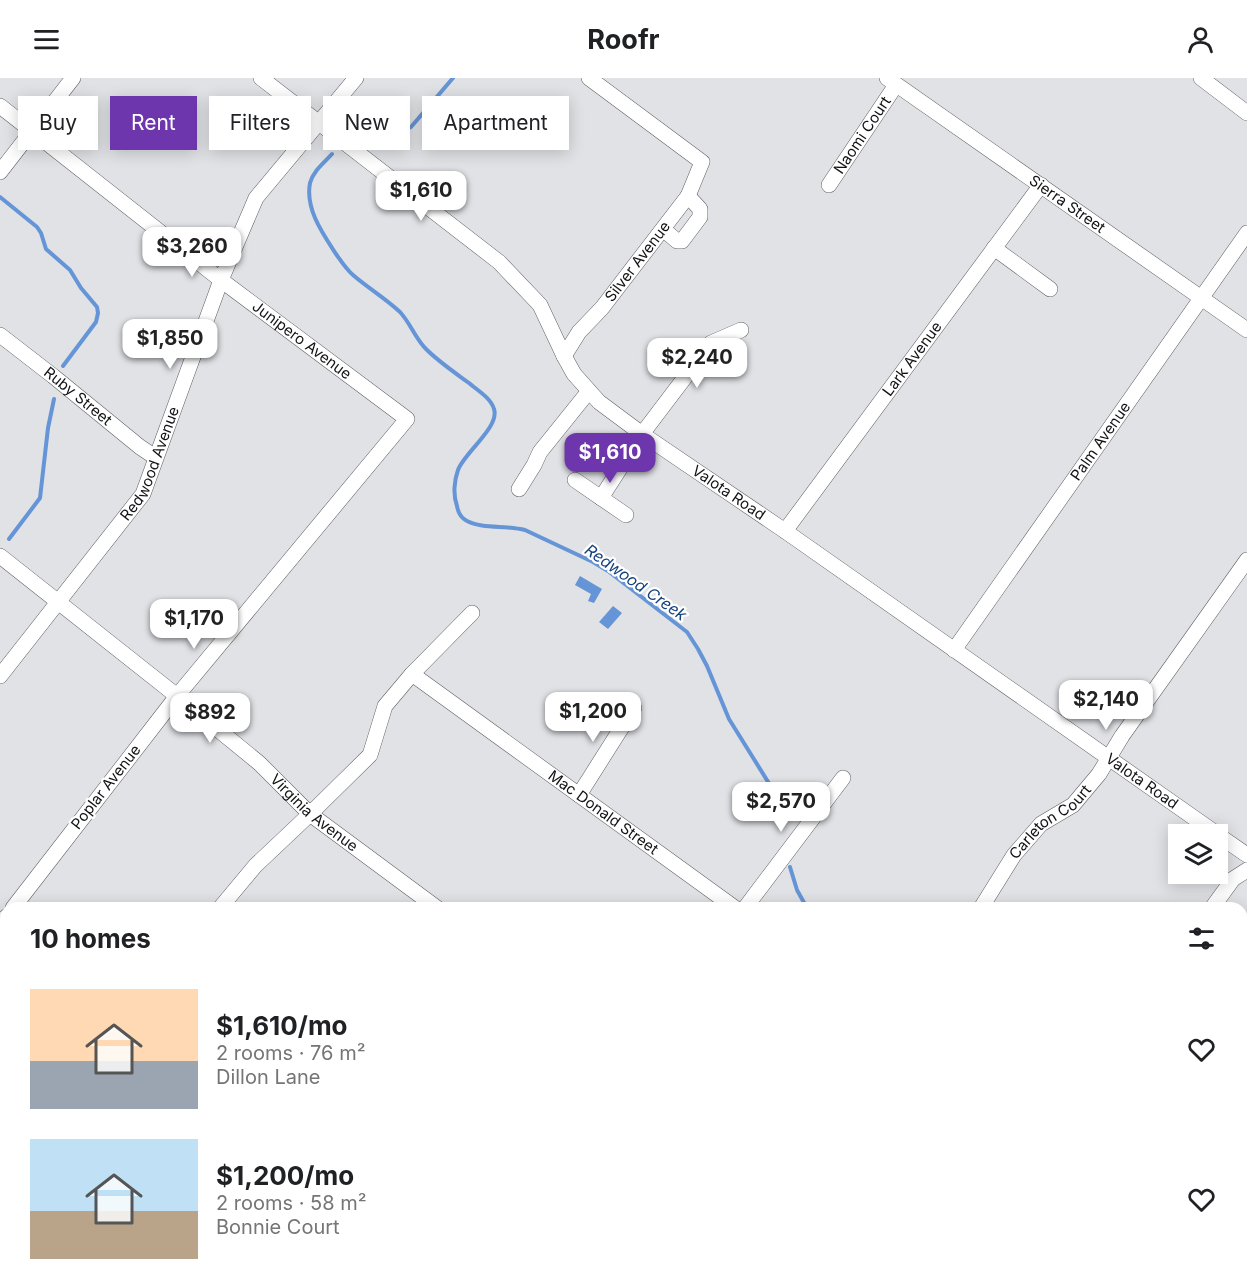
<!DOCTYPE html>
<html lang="en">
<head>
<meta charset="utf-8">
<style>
  :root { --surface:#fff; --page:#f2f2f2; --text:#202124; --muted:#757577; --accent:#6e36ad }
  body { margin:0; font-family:Inter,sans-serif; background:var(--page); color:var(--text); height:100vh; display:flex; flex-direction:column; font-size:22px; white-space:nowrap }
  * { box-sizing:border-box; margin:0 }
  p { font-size:20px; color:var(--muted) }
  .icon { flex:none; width:33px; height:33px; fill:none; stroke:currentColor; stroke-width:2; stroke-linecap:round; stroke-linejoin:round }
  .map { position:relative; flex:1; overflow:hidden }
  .sheet { position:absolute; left:0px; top:824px; width:1248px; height:386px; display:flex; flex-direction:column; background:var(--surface); border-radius:18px 18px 0 0; box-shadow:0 3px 15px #0003 }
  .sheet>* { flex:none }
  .guide { position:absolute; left:18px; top:18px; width:600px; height:54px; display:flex; gap:12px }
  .tools { position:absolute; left:1168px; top:746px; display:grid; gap:12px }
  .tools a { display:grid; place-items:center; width:60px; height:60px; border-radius:0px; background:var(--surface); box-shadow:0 3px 15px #0003; font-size:30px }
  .price { position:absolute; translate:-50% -51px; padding:0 14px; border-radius:12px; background:#fff; color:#222; font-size:20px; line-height:39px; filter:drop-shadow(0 2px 3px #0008) }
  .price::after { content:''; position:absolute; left:50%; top:36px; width:18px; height:14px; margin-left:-9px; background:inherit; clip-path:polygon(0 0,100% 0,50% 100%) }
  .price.current { background:var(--accent); color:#fff }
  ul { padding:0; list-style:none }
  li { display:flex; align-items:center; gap:18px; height:150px; padding:0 30px }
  li span { display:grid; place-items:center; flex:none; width:168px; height:120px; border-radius:0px; color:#555 }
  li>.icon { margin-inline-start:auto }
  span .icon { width:72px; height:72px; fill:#fffc; stroke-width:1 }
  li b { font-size:26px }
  h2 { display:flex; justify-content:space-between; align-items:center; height:72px; padding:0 30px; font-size:26px }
  .pill { padding:0 21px; border-radius:0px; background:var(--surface); box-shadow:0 3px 15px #0003; font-size:21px; line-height:54px }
  .pill.current { background:var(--accent); color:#fff }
  header { display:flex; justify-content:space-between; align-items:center; height:78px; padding:0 30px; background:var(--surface); font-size:27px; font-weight:700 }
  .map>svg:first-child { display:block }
</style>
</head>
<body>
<header><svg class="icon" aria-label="menu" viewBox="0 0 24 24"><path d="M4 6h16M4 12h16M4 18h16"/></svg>Roofr<svg class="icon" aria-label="person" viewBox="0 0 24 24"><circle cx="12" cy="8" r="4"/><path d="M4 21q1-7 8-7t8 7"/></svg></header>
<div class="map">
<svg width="1247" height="1208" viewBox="0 0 1247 1208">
  <rect width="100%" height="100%" fill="#e0e2e6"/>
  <path fill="#6595d6" d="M580 498 602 511 594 525 588 523 591 516 575 507Z
    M613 528 622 535 608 551 599 544Z"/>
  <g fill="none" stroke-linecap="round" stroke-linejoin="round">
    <path stroke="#6595d6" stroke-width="4" d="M367 58 403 53 411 49 453 0
      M332 76C324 85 313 93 310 105 305 131 323 156 336 176 341 183 346 191 353 197 368 210 385 220 400 234 411 246 415 260 426 271 439 284 454 294 469 305 477 312 491 320 494 331 500 349 464 375 458 392 454 403 453 417 457 428 458 434 461 440 467 443 482 451 507 447 525 452L593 484 608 493 687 554 698 571 707 588 729 641 770 707 778 730 782 745
      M0 119 37 149 41 155 46 171 70 192 81 210 97 229 98 235 96 244 63 288
      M9 461 40 420 48 350 54 321
      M790 789 797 812 807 830
      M721 1208 727 1203"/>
    <g stroke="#5e6063" stroke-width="16">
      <g id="minor">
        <path id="s1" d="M261 0 499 184 540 227 564 278 574 296 599 324 642 356 785 453 1217 756"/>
        <path id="s2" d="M887 0 1247 252"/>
        <path d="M1201 0 1247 35"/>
        <path id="s3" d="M0 28 221 202 407 341 177 618 13 830"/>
        <path d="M0 94 73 0"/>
        <path id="s4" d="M829 107 896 7"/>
        <path d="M663 151 677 163H682L700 139V131L688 118"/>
        <path d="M994 170 1050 211"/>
        <path id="s5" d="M0 257 53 298 140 369 155 379"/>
        <path id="s6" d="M564 278 579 254 602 230 688 118 702 84 589 0"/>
        <path d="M575 402 626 437"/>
        <path d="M519 411 534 387 540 374 589 313"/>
        <path d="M601 420 642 356 711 265 741 252"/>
        <path id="s7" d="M785 453 1041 107"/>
        <path id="s8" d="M0 478 177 618 259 685 310 736 437 830"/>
        <path id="s9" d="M954 572 1247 155"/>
        <path id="s10" d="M412 596 735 830"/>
        <path id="s11" d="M0 598 143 416 221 202 256 120 356 0"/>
        <path d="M579 717 634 630"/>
        <path d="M1218 757 1247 777"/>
        <path d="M220 830 255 788 310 736 370 677 385 628 412 596 472 535"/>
        <path d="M745 830 843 700"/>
        <path id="s12" d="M981 830 1014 777 1041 746 1073 727 1099 696 1122 658 1247 482"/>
        <path d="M1212 830 1233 801 1247 792"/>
        <path d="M0 847 6 839"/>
        <path d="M0 919 6 923"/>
        <path d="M1242 1114 1247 1106"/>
        <path d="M0 1116 6 1107"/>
        <path d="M976 1203 985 1208"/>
        <path d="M151 1208 155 1203"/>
        <path d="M350 1208 355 1203"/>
        <path d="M575 1208 581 1203"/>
        <path d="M949 1208 953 1203"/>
        <path d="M1179 1208 1183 1203"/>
      </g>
    </g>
    <use href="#minor" stroke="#fff" stroke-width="15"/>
  </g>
  <g text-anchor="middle" stroke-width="4.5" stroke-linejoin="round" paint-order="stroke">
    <g font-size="15" fill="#121214" stroke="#fff">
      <text dy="5" stroke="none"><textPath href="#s4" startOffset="60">Naomi Court</textPath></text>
      <text dy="5" stroke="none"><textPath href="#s2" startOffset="220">Sierra Street</textPath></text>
      <text dy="5" stroke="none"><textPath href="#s6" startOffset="120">Silver Avenue</textPath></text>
      <text dy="5" stroke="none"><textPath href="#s3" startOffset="382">Junipero Avenue</textPath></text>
      <text dy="5" stroke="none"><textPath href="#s7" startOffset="214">Lark Avenue</textPath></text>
      <text dy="5" stroke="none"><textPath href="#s5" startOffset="99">Ruby Street</textPath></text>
      <text dy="5" stroke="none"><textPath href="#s9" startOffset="255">Palm Avenue</textPath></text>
      <text dy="5" stroke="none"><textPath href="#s11" startOffset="262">Redwood Avenue</textPath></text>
      <text dy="5" stroke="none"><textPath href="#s1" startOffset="633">Valota Road</textPath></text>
      <text dy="5" stroke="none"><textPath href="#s1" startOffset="1137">Valota Road</textPath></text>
      <text transform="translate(106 709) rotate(-52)" y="5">Poplar Avenue</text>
      <text dy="5" stroke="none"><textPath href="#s8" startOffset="406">Virginia Avenue</textPath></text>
      <text dy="5" stroke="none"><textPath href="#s10" startOffset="236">Mac Donald Street</textPath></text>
      <text dy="5" stroke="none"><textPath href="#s12" startOffset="112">Carleton Court</textPath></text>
    </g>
    <g font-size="16" font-style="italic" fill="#13427e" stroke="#fff">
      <text transform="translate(636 504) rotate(35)" y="6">Redwood Creek</text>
    </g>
  </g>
</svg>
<div class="tools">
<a><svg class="icon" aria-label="layers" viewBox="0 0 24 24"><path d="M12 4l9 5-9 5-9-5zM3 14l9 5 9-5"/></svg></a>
</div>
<b class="price" style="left:421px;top:144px">$1,610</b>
<b class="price" style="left:192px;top:200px">$3,260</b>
<b class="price" style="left:170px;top:292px">$1,850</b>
<b class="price" style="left:697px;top:311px">$2,240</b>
<b class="price current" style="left:610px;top:406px">$1,610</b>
<b class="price" style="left:194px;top:572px">$1,170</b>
<b class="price" style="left:1106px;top:653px">$2,140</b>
<b class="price" style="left:593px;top:665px">$1,200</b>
<b class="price" style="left:210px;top:666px">$892</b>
<b class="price" style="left:781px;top:755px">$2,570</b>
<div class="guide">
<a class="pill">Buy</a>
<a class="pill current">Rent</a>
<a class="pill">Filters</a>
<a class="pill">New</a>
<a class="pill">Apartment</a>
</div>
<section class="sheet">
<h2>10 homes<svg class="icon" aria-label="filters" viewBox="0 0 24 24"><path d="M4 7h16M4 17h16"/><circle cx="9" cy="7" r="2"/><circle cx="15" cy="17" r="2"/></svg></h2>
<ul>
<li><span style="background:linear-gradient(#ffd9b3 60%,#9aa5b1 0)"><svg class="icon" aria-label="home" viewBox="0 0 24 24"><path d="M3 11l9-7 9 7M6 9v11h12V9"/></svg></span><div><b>$1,610/mo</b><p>2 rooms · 76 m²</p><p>Dillon Lane</p></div><svg class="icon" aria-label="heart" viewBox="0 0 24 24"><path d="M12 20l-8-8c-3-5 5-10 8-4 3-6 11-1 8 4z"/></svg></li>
<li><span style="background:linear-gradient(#bfe0f5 60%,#b9a48a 0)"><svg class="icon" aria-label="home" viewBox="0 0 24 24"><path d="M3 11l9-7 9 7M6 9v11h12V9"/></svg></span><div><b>$1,200/mo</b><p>2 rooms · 58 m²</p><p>Bonnie Court</p></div><svg class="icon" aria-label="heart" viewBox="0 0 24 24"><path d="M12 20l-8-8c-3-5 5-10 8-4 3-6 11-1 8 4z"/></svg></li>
</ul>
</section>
</div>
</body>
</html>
